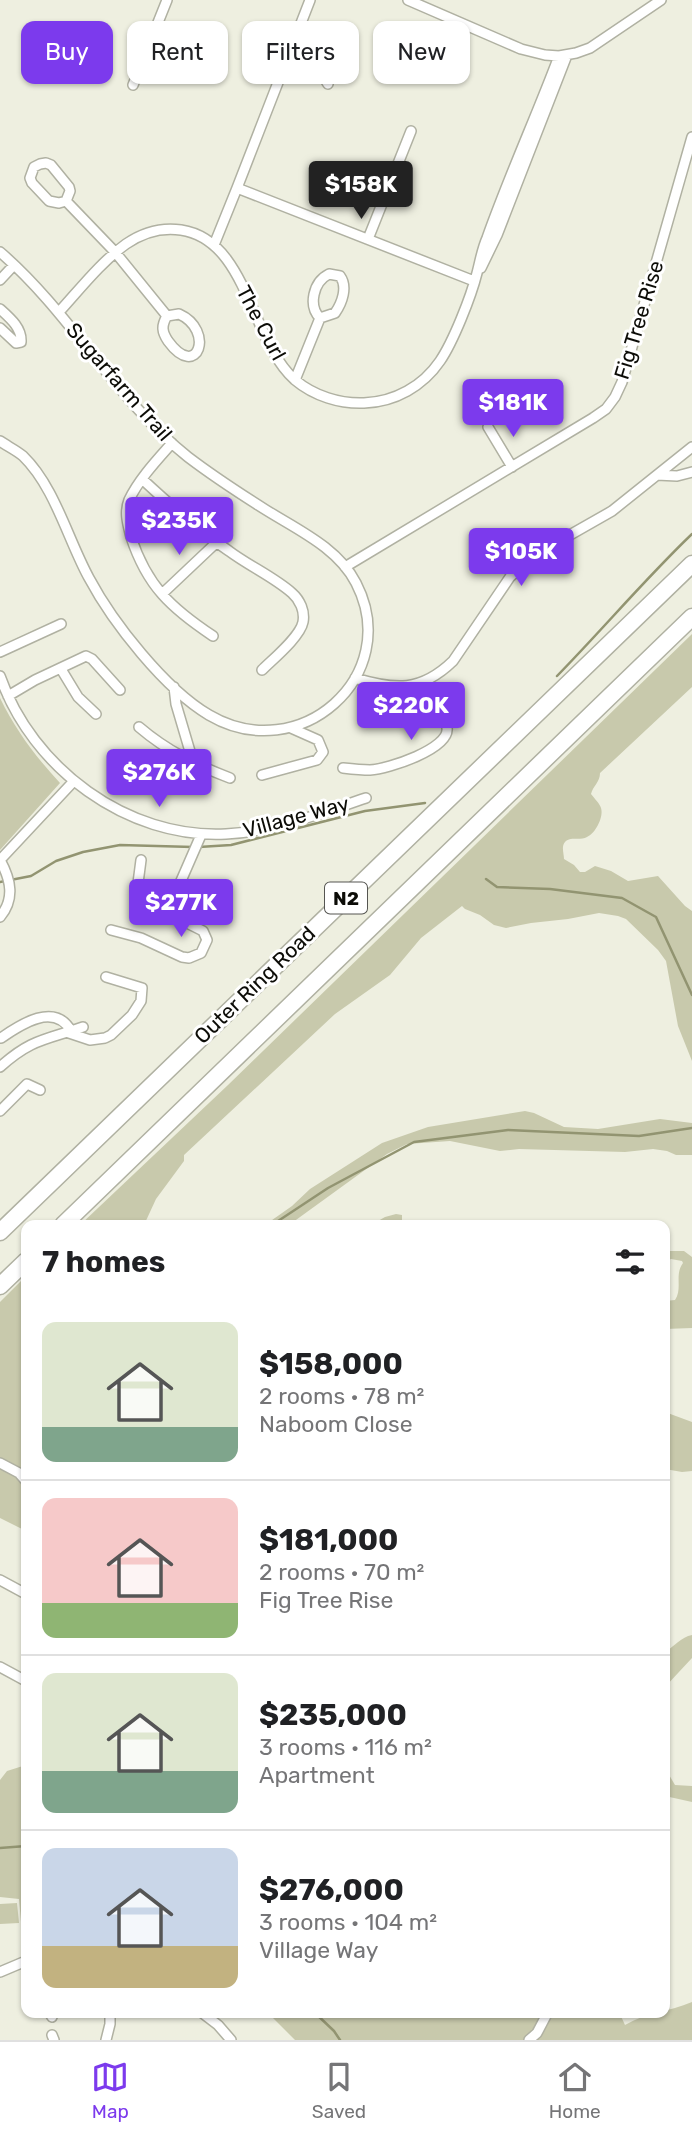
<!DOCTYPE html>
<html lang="en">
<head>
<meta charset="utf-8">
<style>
  :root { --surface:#fff; --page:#f6f6f6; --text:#202124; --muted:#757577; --line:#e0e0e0; --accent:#7c3aed }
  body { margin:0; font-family:Rubik,sans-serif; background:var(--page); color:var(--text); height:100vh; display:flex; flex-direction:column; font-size:26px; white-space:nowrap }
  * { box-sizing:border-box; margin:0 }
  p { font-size:23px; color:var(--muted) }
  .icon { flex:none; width:38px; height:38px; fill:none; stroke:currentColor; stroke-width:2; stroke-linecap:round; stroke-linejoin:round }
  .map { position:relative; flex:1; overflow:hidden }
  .details { position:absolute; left:21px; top:1220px; width:649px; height:798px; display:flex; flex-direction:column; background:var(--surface); border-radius:14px; box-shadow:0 2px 5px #0004 }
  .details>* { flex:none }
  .guide { position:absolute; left:21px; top:21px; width:651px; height:63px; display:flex; gap:14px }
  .price { position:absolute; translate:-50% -60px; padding:0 16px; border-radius:7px; background:var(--accent); color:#fff; font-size:23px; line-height:46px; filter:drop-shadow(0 2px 4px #0008) }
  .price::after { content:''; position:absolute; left:50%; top:42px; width:21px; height:16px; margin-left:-10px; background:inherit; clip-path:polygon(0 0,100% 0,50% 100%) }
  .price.active { background:#222; color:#fff }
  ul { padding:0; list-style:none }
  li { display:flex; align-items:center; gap:21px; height:175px; padding:0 21px }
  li+li { border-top:2px solid var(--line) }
  li span { display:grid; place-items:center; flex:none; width:196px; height:140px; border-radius:14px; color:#555 }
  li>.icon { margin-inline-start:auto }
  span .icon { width:84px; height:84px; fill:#fffc; stroke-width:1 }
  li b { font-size:30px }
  h2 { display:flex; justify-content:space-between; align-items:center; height:84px; padding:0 21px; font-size:30px }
  .chip { padding:0 24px; border-radius:14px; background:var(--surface); box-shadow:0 2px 5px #0004; font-size:24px; line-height:63px }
  .chip.active { background:var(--accent); color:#fff }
  .tab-bar { display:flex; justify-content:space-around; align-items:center; height:98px; border-top:2px solid var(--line); background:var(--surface); font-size:19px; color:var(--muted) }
  .tab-bar a { display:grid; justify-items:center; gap:4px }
  .tab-bar .active { color:var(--accent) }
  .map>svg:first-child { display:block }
</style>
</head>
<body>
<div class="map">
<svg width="692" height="2040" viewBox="0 0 692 2040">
  <rect width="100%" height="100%" fill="#eeefe0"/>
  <path fill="#c8c9ac" d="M692 634V687L600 773C600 782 593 786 591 794 594 798 600 804 601 808 604 817 595 834 587 837 580 841 570 836 565 842 561 847 564 853 564 859L574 865 580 872H585L595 866 611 871 628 881 658 876 685 906 692 911V1061L678 1026 666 961 658 950 626 919 618 916 599 913 568 919 531 923 506 928 494 925 480 915 465 909 462 906 421 938 390 975 335 1014 184 1155V1161L156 1199 144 1225H80L228 1085Z
    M0 698C16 731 36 757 60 783L0 850Z
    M525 1111 534 1113 564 1127 598 1129 660 1119 692 1123V1155H676L667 1151 653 1149 625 1152 519 1149 500 1151 450 1141 407 1144 387 1154 289 1225H265L292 1206 310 1189 382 1143 428 1127Z
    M396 1214 402 1215V1225H371L385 1217Z
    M665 1251H684L692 1257V1328L665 1329V1301L675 1300C683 1288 674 1275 683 1263L682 1261 671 1259 665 1262Z
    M26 1276V1531L0 1518V1302Z
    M665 1412 692 1422V1471L682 1472 665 1469Z
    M692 1635V1658L665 1687V1652C675 1646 681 1637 692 1635Z
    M26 1765V1923L21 1922 19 1899 0 1897V1780L7 1771Z
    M665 1768 675 1785 692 1786V1802L665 1796Z
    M17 1903 19 1923 0 1924V1904Z
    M692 2002V2040H295L268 2013 619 2012 625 2025C647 2012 669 2012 692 2002Z"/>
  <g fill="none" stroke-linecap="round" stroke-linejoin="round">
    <path stroke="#929471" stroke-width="2.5" d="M557 676C603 629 645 579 692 534
      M199 847 231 845 365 811 425 803
      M486 879 497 887 550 889 622 898 656 917 692 995
      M0 882 31 876 56 861 83 852 120 845 193 847
      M272 1225 328 1188 414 1142 508 1130 639 1136 692 1128
      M0 1848 26 1846
      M314 2012 334 2031 340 2040"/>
    <g stroke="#b0b1a2" stroke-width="12">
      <path id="street" d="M408 0 521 49 545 55 559 56 576 53 590 48 661 0
        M288 56 319 70 328 84
        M133 85 167 0
        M46 163 51 165 69 187 70 191 66 201 59 203 49 201 32 183 30 178 34 167 40 164Z
        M237 188 474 281
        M66 201 115 252 167 316
        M368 239 411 131
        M214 245 237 188 310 0
        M0 252C71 313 115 399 188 457 213 476 239 493 266 510 298 530 338 548 356 583 404 676 299 768 209 715 165 689 113 623 89 578 68 540 55 487 23 456 16 450 7 446 0 441
        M481 268 497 235 567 55
        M329 274 340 276C348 287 342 303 335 313L320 318C308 306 313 282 329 274Z
        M0 280 14 265
        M0 309C10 318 22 328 21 342L16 343 0 328
        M59 312C80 289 101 262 126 244 142 233 161 227 181 230 248 240 250 340 295 380 314 396 340 404 364 403 395 402 423 386 440 361 453 342 471 297 477 273 480 262 482 249 487 238 509 176 536 117 559 56
        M179 314C215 330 198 382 168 341 162 332 161 326 167 316Z
        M295 380 320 318
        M488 427 512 467
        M172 443C157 460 139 479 129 500 124 513 128 525 131 537 147 586 171 608 213 636
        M657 475 677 476 692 472
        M142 479C170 505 198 530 229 551 249 566 274 577 292 593 300 600 305 611 303 622 300 637 273 659 262 670
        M345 567 593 418 606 409 615 397 622 382 692 137
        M162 594 217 542
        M0 652 61 624
        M61 669 78 697 96 714
        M0 676C32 768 127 839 226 834 274 832 321 813 366 798
        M355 678C395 690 421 692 453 661L510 577 524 564 547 548 612 511 692 447
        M174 687 176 704 194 765
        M8 696 35 680 86 656 92 659 120 690
        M139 727C167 751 196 765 230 778
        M343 768C352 769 361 770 370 770 388 769 450 749 447 728 445 710 427 697 416 684
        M262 775 317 760 323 752 318 740 291 728
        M0 860 73 782
        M141 860 138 883 141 891 174 897 203 910 209 909 214 902 216 906
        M167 913 201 835
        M0 917C15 899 11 880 0 860
        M111 930 141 938 182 957 189 958 201 953 207 940 203 931 167 913 139 905
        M66 1032 90 1040 105 1038 111 1035 132 1015 141 1001 142 988 106 977
        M1 1038C21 1024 55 1002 71 1031
        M0 1067C31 1039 45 1040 83 1027
        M0 1111 27 1084 40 1090
        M0 1463 19 1473 26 1481
        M0 1580 26 1594
        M0 1667 26 1681
        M0 1972 26 1961
        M49 2012 52 2017
        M201 2012 218 2025 231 2040
        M52 2035 54 2040
        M106 2040 110 2024V2012
        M529 2040 537 2033 548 2012"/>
    </g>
    <g stroke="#b0b1a2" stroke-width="19">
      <path id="highway" d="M63 1225 692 617
        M0 1232 692 564
        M0 1286 26 1261"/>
    </g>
    <use href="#street" stroke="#fff" stroke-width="9"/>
    <use href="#highway" stroke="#fff" stroke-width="16"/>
  </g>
  <g text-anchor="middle" stroke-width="6" stroke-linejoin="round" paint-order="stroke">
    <rect fill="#fff" stroke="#555551" stroke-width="2" x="325" y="882.5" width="42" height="31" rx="5"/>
    <g font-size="19" font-weight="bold" fill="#0c0c07">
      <text x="346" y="905">N2</text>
    </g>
    <g font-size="21" fill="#0c0c07" stroke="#fff">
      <text transform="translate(639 320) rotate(-73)" y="7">Fig Tree Rise</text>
      <text transform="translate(261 323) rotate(62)" y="7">The Curl</text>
      <text transform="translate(119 382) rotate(49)" y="7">Sugarfarm Trail</text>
      <text transform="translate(296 817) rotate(-15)" y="7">Village Way</text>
      <text transform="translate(255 985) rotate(-44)" y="7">Outer Ring Road</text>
    </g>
  </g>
</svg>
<b class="price active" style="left:361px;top:221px">$158K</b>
<b class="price" style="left:513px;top:439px">$181K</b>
<b class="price" style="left:179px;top:557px">$235K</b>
<b class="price" style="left:521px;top:588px">$105K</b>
<b class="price" style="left:411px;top:742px">$220K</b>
<b class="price" style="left:159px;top:809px">$276K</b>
<b class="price" style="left:181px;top:939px">$277K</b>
<div class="guide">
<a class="chip active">Buy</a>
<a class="chip">Rent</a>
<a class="chip">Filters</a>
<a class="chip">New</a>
</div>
<section class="details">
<h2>7 homes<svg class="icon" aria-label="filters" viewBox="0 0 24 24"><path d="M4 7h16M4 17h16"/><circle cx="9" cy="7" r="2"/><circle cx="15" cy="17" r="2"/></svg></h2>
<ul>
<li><span style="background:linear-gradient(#dfe7d0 75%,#7fa58c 0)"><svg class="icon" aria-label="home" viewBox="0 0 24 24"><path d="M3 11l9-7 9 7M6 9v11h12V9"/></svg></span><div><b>$158,000</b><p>2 rooms · 78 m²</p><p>Naboom Close</p></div></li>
<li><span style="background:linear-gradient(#f6c9c9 75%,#8fb573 0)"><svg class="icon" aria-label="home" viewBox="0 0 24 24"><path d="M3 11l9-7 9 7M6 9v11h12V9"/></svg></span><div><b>$181,000</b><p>2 rooms · 70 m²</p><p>Fig Tree Rise</p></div></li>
<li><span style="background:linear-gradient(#dfe7d0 70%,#7fa58c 0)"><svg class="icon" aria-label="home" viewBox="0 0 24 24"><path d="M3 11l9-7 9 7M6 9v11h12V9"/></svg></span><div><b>$235,000</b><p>3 rooms · 116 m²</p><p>Apartment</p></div></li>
<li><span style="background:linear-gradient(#c9d6e8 70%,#c2b280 0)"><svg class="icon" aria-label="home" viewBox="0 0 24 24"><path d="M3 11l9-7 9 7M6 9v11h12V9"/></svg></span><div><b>$276,000</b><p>3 rooms · 104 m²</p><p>Village Way</p></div></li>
</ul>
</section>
</div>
<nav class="tab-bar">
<a class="active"><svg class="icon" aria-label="map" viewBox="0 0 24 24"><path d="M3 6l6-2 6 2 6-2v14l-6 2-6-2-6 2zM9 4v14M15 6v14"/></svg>Map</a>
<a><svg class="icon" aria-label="saved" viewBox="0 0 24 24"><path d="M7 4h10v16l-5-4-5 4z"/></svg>Saved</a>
<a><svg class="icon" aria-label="home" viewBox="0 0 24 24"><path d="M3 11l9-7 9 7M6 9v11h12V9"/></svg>Home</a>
</nav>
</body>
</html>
